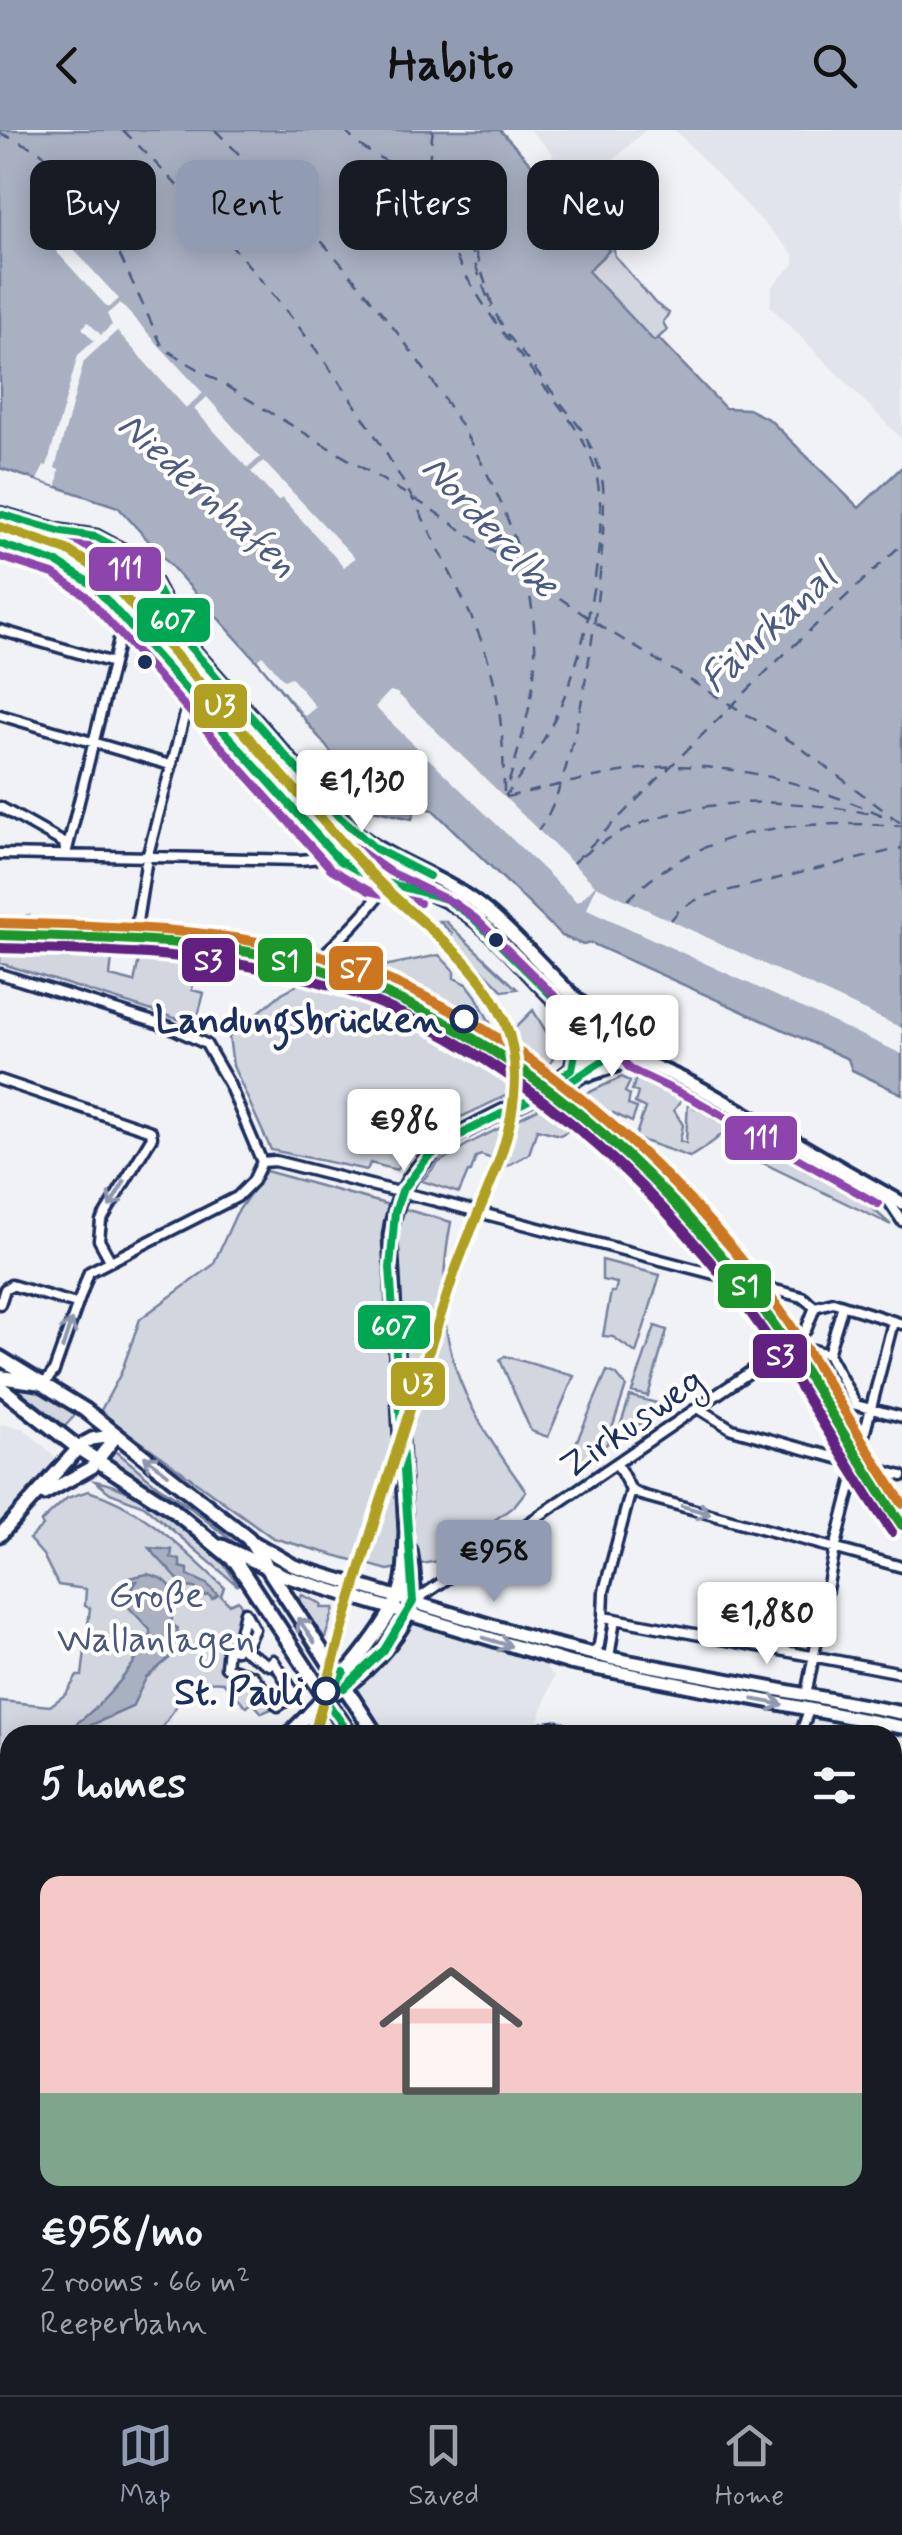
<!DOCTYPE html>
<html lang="en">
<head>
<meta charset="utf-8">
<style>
  :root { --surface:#171b24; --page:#20242c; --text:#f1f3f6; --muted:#9ea1a6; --line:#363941; --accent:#919bb2 }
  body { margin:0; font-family:Mynerve,sans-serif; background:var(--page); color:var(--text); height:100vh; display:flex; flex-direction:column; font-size:38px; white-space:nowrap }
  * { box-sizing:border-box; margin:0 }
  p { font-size:32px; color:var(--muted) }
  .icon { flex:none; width:55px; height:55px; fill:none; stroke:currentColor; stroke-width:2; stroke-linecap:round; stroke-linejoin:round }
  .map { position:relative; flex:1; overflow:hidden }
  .details { position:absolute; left:0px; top:1595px; width:902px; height:670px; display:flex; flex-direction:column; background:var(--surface); border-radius:30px 30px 0 0; box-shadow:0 5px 25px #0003 }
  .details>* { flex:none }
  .hud { position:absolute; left:30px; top:30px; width:842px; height:90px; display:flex; gap:20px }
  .price { position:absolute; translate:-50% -85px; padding:0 22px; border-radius:10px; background:#fff; color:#222; font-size:32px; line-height:65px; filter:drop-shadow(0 2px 5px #0008) }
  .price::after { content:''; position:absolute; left:50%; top:60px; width:30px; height:22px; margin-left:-15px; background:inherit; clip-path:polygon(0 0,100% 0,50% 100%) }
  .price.current { background:var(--accent); color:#111 }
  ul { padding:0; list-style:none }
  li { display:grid; align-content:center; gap:20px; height:530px; padding:0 40px }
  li+li { border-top:2px solid var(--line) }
  li span { display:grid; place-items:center; height:310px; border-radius:20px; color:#555 }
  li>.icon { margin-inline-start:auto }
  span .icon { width:180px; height:180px; fill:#fffc; stroke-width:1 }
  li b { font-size:42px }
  h2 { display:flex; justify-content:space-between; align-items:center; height:120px; padding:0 40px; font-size:42px }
  .tag { padding:0 35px; border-radius:20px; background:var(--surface); box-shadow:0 5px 25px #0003; font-size:35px; line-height:90px }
  .tag.current { background:var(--accent); color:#111 }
  header { display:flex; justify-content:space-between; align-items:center; height:130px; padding:0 40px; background:var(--accent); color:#111; font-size:45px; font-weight:700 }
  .dock { display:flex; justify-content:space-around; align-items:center; height:140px; border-top:2px solid var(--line); background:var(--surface); font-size:28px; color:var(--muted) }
  .dock a { display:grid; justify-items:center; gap:5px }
  .dock .current { color:var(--accent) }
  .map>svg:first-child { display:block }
</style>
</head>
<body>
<header><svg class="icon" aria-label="back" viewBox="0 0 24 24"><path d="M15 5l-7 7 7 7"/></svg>Habito<svg class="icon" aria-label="search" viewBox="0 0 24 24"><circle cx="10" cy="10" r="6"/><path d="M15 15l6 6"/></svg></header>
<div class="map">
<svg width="902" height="2265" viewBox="0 0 902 2265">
  <rect width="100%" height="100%" fill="#f1f2f5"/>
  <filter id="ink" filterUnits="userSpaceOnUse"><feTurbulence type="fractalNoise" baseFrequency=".01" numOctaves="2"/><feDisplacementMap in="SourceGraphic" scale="20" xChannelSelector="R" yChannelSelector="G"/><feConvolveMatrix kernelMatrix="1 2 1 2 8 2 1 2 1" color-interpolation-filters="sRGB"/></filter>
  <g filter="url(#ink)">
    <path fill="#e1e4ea" d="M530 0H645L597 46 608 76 606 81 573 45 566 46 551 31 553 24Z
      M675 0H902V309L770 176 772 156 794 134V125Z
      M0 1294 23 1298 56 1327 51 1346 0 1390Z
      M416 1493 545 1536 554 1546 533 1605H388L356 1562 375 1535Z
      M363 2255H541L540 2265H354Z"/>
    <path fill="#d2d6df" stroke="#76829e" stroke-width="2.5" d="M608 90 615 126 655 173 669 183 663 192 667 200 654 212 587 141 609 121 594 104Z
      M439 791H445L517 859 503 861 451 808 452 803Z
      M0 797 41 809 113 819 110 846 134 852 142 816 186 822 197 832 192 860 204 863 197 890 219 902 0 833Z
      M439 825 454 841V848L467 854 476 866 497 906H501L506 943 521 937 515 898 533 880 556 918C554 954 464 982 435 1000 420 1010 407 1025 397 1040L370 1033 367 1040 271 1020 233 936 229 907 282 863 303 852Z
      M622 947 630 952 625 962 630 965 628 975 637 978 632 992 613 983 607 998 584 993 560 1005 537 999 529 1024 503 1038 510 1013 497 1019 492 1029 481 1025 476 1027 471 1042H468L459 1063 422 1051 438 1033 468 1014 544 976 571 971Z
      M636 948 680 964 681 971 674 980 683 995 680 1011 686 1013 688 970 694 971 693 977 732 994C720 1008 706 1017 690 1027L635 1008 645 978 635 973 638 963 632 960Z
      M745 1002 779 1022 783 1019 853 1061 891 1095 724 1014 733 1004Z
      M266 1041 451 1092C429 1209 458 1269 526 1361L514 1376 438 1431 388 1440 273 1408 100 1282 121 1243 140 1189 213 1135 236 1084Z
      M602 1130 660 1145 636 1223 613 1207 603 1206 611 1162H615L617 1153 602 1150Z
      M655 1196 667 1200 648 1266 632 1262Z
      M505 1226 574 1246 548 1307 531 1301 500 1230Z
      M607 1241 616 1244 626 1256 607 1314 584 1330 571 1325Z
      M15 1254 36 1257 78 1282 65 1296 15 1257Z
      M630 1266 668 1276 616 1309Z
      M111 1317 158 1356 198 1381 238 1416 192 1379 105 1327Z
      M95 1351C142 1359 217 1413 238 1456L144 1376 110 1363Z
      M88 1361C144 1377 182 1419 224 1457L221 1466 229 1474 238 1470 245 1482 236 1520 228 1519 226 1537 247 1542 278 1576 262 1583 252 1572 247 1577 223 1552C183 1547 178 1579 157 1605H10V1812L0 1821V1571L50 1576 66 1564 77 1546H82L90 1478 85 1476 86 1459 58 1455 43 1425 29 1409 43 1396 41 1392 67 1368Z
      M302 1465 322 1474 321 1478H334L325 1508 299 1472Z
      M84 2255H205L194 2265H81L77 2261Z
      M246 2255H358L348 2265 293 2262 289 2265H256Z
      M707 2255H766L772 2265H701Z"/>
    <path fill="#a8b0c2" stroke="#707c9a" stroke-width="2.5" d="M0 0H500L562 68 576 72 600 98 594 105 609 120 588 141 654 211 658 208 725 278 748 279 770 290 859 378 902 337V964L852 940 848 929 591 813 583 815 562 806 433 680 416 676 412 689 369 679 371 672 263 538 118 377 0 338Z
      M149 1418 172 1420 171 1428 180 1430V1437L188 1439V1445L207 1454 218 1465 212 1469 209 1465 205 1466 202 1462 198 1463 195 1458 185 1457Z
      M147 1444C165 1448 170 1452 177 1469L171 1473 172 1494 177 1498 181 1518 146 1548 132 1577 69 1605H59C98 1583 126 1546 150 1509V1500L124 1472 125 1462 129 1464 137 1451 123 1454 124 1449Z"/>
    <path fill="#f1f2f5" d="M65 110 119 169 108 178 54 119Z
      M120 173 203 263 186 278 117 201 84 231 55 338 59 340 57 356 37 350 44 336H47L78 225 94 211 82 198 88 192 101 205 112 195 107 184Z
      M207 267 260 327 248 338 194 279Z
      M263 331 355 428 344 437 282 368 278 371 251 342Z
      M263 526 284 550 291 547 316 577 305 586 258 530Z
      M390 561 397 563 595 755 581 770 577 772 375 577Z
      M596 756 902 898V924L587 779Z"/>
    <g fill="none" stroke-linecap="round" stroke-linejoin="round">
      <path stroke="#4c5c81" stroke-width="2.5" stroke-dasharray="12 10" stroke-linecap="butt" d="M123 0C251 128 365 265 443 428 460 464 481 502 491 540 502 582 504 624 504 667
        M215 0C341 125 529 327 535 512 537 564 521 612 506 661
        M344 0C380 41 434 49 485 38
        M433 0C430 20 427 41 431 60 448 131 495 194 539 250 564 281 592 314 598 354 605 394 596 443 589 482 576 550 549 613 505 666
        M0 3 35 19 60 36 109 102 163 218 431 379 599 495 797 615 902 694
        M487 38 470 83V106L495 183 508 205 581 299C591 316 601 337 603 356 609 420 579 654 538 700
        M472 70C459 105 479 143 491 177
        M506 667C553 657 602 643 650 638 734 629 816 657 892 689
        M582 726C668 662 782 665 882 686
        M573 733 773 535 902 414
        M628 770C704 693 800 690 902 696
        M671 790 680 779 702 767 902 718"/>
      <g stroke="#1b2f5e" stroke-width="15">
        <path id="street" d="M0 500 113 533
          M0 585 170 635
          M0 677 64 713 65 720
          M0 724 300 730 363 724 385 726
          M66 724 124 489
          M27 792 321 827C344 805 391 762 396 731
          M135 804 147 728 190 565
          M0 844 170 897 206 914 229 954 262 1032
          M0 950 151 1001 152 1007 101 1091 99 1110 110 1130
          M262 1032 275 1031 366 1054
          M886 1067 902 1091
          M432 1070 802 1167 815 1177
          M0 1174 5 1159 11 1155 76 1174
          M815 1177 833 1172 902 1194
          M791 1214 828 1224 856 1275 902 1287
          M828 1224 843 1175
          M45 1253 54 1241 89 1142 237 1067 253 1051 262 1032
          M698 1278 732 1299 902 1346
          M617 1334 631 1360 641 1365 902 1437
          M413 1472 791 1214 806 1200 815 1177
          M245 1482 254 1499 244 1520 269 1535 273 1530 295 1565 278 1576 253 1546 226 1537 228 1518 236 1520Z
          M603 1487 604 1461 631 1360
          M615 1489 902 1543
          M593 1524 599 1515 603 1487 615 1489 609 1528
          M806 1565 835 1419 893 1192
          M539 1605 542 1599 556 1597 581 1605
          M800 1605 809 1580
          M892 1711 902 1714
          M892 1924 902 1909
          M892 2041 902 2046
          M892 2186 902 2178
          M801 2255 819 2265"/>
      </g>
      <g stroke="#1b2f5e" stroke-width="19">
        <path id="secondary" d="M0 384 62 402 96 407 132 426 154 453 184 510 347 695C386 730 418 736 460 762 501 787 534 829 569 862 591 884 618 902 636 927
          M0 414 58 433 93 455 333 726C370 758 420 751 459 778 512 814 546 872 599 908 631 929 669 941 702 959 769 996 835 1036 902 1073
          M570 884 577 913 572 938
          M590 944 637 928
          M544 961 587 927 607 905
          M44 1364 92 1337 117 1305
          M0 1405 81 1315 92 1309 117 1305
          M251 1411 294 1436 545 1512 609 1528 902 1583
          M222 1416 285 1446 570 1533 902 1597
          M337 1562C363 1547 409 1499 413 1469 415 1453 413 1436 410 1420
          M288 1605C320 1574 383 1506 399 1464 406 1445 405 1422 406 1402L390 1106C401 1015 474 999 544 961 574 955 599 935 621 913
          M892 1826 902 1831
          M0 1861 10 1852"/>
      </g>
      <g stroke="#1b2f5e" stroke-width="20">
        <path id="primary" d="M0 1228 85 1280 248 1408 376 1605
          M0 1247 42 1253
          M0 1257 78 1318 172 1379 236 1432 350 1605
          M565 2265 567 2255"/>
      </g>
      <use href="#street" stroke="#fff" stroke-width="8"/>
      <use href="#secondary" stroke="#fff" stroke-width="11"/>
      <use href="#primary" stroke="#fff" stroke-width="12"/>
      <g stroke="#1b2f5e" stroke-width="15" stroke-linecap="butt">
        <path id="street-bridge" d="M366 1054 432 1070"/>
      </g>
      <use href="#street-bridge" stroke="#fff" stroke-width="8"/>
      <g stroke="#fff" stroke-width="15">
        <path id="bus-1" d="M0 384 62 402 96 407 132 426 154 453 184 510 339 687 376 719 429 746
          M0 414 58 433 93 455 339 730 373 749 446 769 472 787 570 884 577 913 572 939 537 966 467 1001 427 1028 402 1061 395 1082 390 1138 413 1472 384 1520 344 1558
          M562 957 604 930 624 910
          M344 1542 325 1569 350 1605"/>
      </g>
      <g stroke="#fff" stroke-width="15">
        <path id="bus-2" d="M0 397 60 414 89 417 116 429 144 460 175 518 349 713 390 742 454 773 476 789 576 887 615 919 630 939 695 970 878 1074
          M0 427 53 444 85 465 331 739 369 761 420 773"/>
      </g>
      <use href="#bus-1" stroke="#00a651" stroke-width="8"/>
      <use href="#bus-2" stroke="#8e44ad" stroke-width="8"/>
      <g stroke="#fff" stroke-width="18">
        <path id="rail-1" d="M0 805C100 809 205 807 302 834 483 884 641 1018 753 1166 808 1238 850 1320 902 1395"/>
      </g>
      <g stroke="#fff" stroke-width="18">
        <path id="rail-2" d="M0 818C98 821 197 822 293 845 470 887 637 1032 744 1174 798 1246 840 1327 892 1402"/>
      </g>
      <g stroke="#fff" stroke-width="18">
        <path id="rail-3" d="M0 793C101 796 202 797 301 821 483 865 652 1012 763 1157 815 1225 854 1302 902 1373"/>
      </g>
      <use href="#rail-1" stroke="#1a962b" stroke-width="10"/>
      <use href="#rail-2" stroke="#622181" stroke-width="10"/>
      <use href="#rail-3" stroke="#cc7720" stroke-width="10"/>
      <g stroke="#fff" stroke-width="18">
        <path id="metro-1" d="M0 397 67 420 102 442C192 543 281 646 373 746 418 794 478 828 504 890 517 920 517 955 511 987 500 1044 470 1095 452 1150 403 1301 353 1451 314 1605"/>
      </g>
      <use href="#metro-1" stroke="#afa021" stroke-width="10"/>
    </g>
    <defs><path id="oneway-shaft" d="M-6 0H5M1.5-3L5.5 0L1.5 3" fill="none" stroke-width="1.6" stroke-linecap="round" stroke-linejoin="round" transform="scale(2.5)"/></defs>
    <g stroke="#8d97ae">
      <use href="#oneway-shaft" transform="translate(117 1064) rotate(121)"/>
      <use href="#oneway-shaft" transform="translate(67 1204) rotate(-72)"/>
      <use href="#oneway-shaft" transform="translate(156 1335) rotate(-143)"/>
      <use href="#oneway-shaft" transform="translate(696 1380) rotate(16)"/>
      <use href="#oneway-shaft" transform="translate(306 1500) rotate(-124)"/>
      <use href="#oneway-shaft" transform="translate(497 1512) rotate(17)"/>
      <use href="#oneway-shaft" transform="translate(768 1572) rotate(10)"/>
    </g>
  </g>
  <g fill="#1b2f5e" stroke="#fff" stroke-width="4">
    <circle cx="145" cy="532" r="9"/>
    <circle cx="496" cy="810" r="9"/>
  </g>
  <g fill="#fff" stroke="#1b2f5e" stroke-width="5">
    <circle cx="464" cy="889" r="12"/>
    <circle cx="326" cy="1561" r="12"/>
  </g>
  <g text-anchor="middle" stroke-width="8" stroke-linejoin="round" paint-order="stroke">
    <g font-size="38" font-weight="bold" fill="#1b2f5e" stroke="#fff" text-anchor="end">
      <text x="442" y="902">Landungsbrücken</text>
      <text x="304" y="1574">St. Pauli</text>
    </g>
    <g font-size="38" fill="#1b2f5e" stroke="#fff">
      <text transform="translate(631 1292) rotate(-35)" y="13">Zirkusweg</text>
    </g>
    <g font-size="38" fill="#49597e" stroke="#fff">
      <text x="156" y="1477">Große<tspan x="156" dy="44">Wallanlagen</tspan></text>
    </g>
    <g font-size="40" font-style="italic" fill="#4c5c81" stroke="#fff">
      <text transform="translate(209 363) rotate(42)" y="14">Niedernhafen</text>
      <text transform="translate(491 395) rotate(47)" y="14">Norderelbe</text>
      <text transform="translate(767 497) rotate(-43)" y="14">Fährkanal</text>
    </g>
  </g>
  <g stroke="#fff" stroke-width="4">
    <rect x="87" y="415" width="76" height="48" rx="10" fill="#8e44ad"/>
    <rect x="135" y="466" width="77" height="48" rx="10" fill="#00a651"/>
    <rect x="192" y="552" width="57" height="48" rx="10" fill="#afa021"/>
    <rect x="256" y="806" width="58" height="48" rx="10" fill="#1a962b"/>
    <rect x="180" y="806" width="57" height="48" rx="10" fill="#622181"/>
    <rect x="327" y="814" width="58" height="48" rx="10" fill="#cc7720"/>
    <rect x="723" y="984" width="76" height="48" rx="10" fill="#8e44ad"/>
    <rect x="716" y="1132" width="57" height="48" rx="10" fill="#1a962b"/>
    <rect x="356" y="1173" width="76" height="48" rx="10" fill="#00a651"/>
    <rect x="751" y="1202" width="58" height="48" rx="10" fill="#622181"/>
    <rect x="389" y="1230" width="58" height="48" rx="10" fill="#afa021"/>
  </g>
  <g font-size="28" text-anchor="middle" font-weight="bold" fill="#fff">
    <text x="125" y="448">111</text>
    <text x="173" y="500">607</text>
    <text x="220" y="585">U3</text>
    <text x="285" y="840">S1</text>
    <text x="208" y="840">S3</text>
    <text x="356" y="848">S7</text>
    <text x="761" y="1017">111</text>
    <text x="745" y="1165">S1</text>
    <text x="394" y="1206">607</text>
    <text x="780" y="1235">S3</text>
    <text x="418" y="1264">U3</text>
  </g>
</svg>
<b class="price" style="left:362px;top:705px">€1,130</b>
<b class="price" style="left:612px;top:950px">€1,160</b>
<b class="price" style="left:404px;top:1044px">€986</b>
<b class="price current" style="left:494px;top:1475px">€958</b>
<b class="price" style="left:767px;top:1537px">€1,880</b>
<div class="hud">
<a class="tag">Buy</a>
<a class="tag current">Rent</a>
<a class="tag">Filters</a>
<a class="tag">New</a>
</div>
<section class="details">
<h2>5 homes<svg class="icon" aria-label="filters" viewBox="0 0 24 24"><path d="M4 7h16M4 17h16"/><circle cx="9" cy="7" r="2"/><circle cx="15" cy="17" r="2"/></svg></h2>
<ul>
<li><span style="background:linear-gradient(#f6c9c9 70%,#7fa58c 0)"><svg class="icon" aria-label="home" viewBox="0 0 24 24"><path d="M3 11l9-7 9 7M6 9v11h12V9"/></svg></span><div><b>€958/mo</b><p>2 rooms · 66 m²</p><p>Reeperbahn</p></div></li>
</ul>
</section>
</div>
<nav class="dock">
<a class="current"><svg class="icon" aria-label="map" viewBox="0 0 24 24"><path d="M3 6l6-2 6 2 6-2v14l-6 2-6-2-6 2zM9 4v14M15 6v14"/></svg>Map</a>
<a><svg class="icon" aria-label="saved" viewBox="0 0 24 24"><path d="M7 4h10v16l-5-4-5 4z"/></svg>Saved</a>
<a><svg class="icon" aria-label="home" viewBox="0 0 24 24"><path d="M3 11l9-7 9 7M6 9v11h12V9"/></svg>Home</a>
</nav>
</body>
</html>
